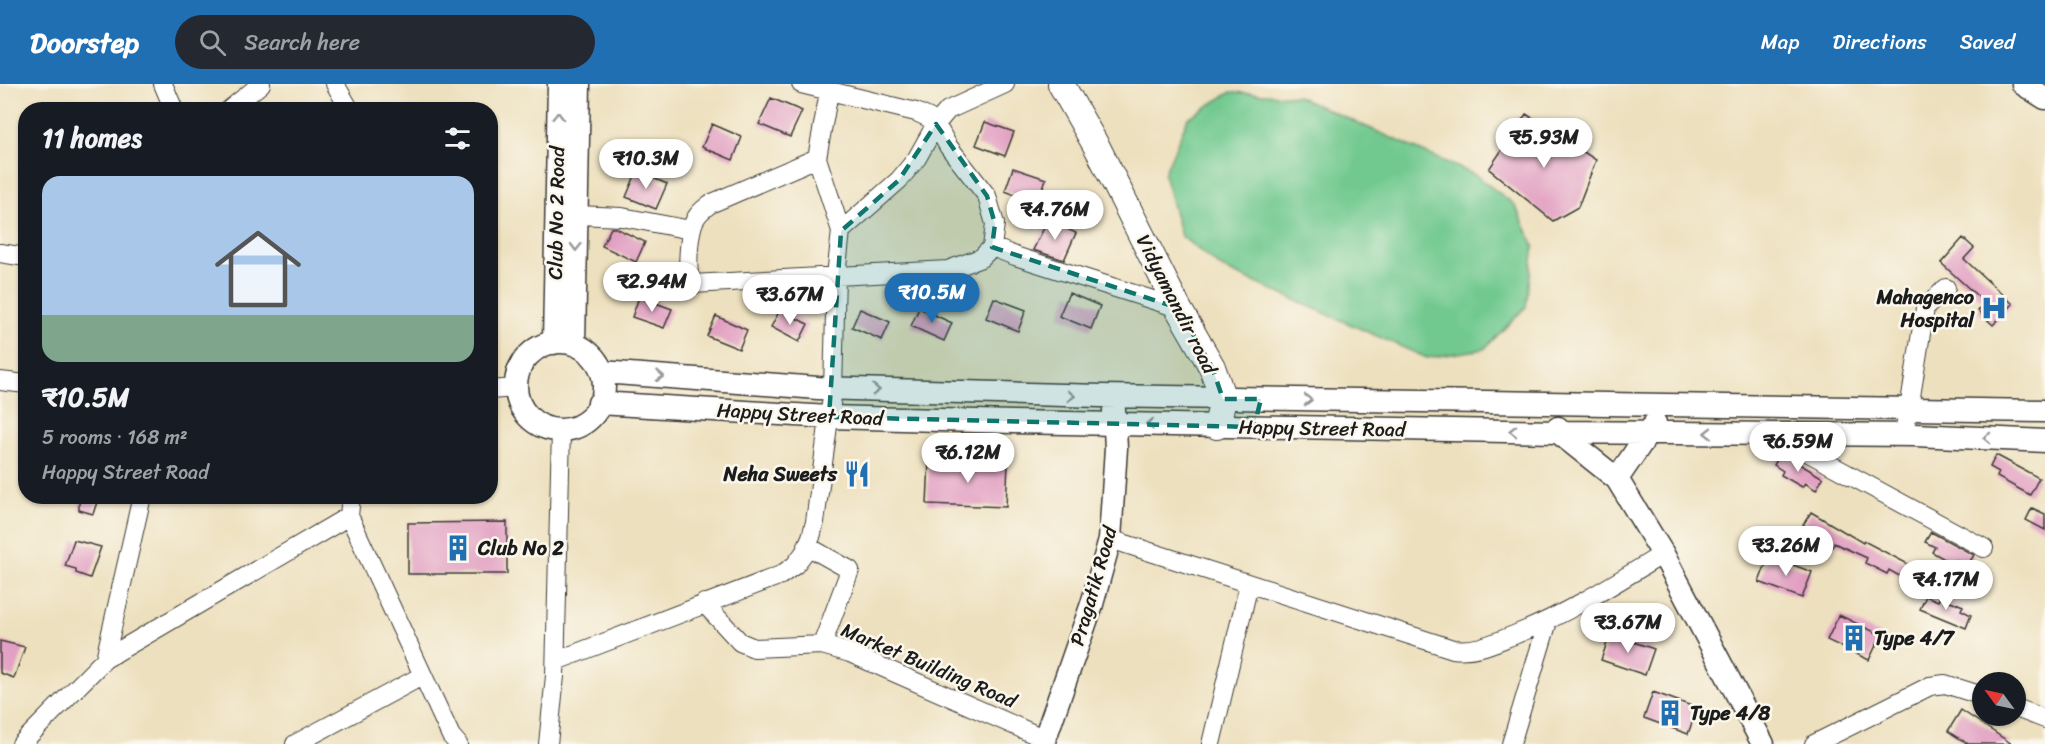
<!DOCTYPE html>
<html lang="en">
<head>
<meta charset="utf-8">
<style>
  :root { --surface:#171b24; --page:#242831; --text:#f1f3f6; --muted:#9ea1a6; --accent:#1f6fb2 }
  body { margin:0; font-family:Sriracha,sans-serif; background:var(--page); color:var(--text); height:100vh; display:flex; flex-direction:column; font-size:22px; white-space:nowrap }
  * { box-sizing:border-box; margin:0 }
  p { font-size:20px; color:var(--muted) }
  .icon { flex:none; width:33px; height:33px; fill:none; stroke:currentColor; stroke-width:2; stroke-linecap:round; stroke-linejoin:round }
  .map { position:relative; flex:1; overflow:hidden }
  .drawer { position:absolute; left:18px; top:18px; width:480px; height:402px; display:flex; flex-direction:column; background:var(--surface); border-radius:24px; box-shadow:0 2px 4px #0004 }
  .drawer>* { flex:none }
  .needle { width:39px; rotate:303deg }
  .controls { position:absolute; left:1972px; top:588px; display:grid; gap:12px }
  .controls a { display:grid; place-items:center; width:54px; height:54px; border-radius:50%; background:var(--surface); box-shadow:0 2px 4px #0004; font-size:30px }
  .price { position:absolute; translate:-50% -51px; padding:0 14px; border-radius:21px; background:#fff; color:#222; font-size:20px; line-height:39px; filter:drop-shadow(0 2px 3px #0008) }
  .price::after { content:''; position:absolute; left:50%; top:36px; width:18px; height:14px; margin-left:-9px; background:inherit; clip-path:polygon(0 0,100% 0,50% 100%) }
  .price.on { background:var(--accent); color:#fff }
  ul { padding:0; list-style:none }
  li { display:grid; align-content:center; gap:12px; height:318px; padding:0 24px }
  li span { display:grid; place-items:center; height:186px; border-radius:18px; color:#555 }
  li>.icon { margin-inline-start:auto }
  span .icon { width:108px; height:108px; fill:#fffc; stroke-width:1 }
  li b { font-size:26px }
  h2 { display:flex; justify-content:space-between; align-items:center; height:72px; padding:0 24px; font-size:26px }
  header { display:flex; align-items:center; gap:36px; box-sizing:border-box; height:84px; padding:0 30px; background:var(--accent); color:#fff }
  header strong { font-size:28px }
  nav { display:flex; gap:33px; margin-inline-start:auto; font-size:21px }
  .search { width:420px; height:54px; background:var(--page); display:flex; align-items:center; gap:15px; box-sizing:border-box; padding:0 21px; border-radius:33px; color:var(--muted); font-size:22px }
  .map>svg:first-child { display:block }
</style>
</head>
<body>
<header>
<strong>Doorstep</strong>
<div class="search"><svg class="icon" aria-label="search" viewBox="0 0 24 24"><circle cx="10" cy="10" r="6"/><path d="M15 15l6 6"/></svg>Search here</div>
<nav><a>Map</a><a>Directions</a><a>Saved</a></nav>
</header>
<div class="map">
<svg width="2045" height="660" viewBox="0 0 2045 660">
  <rect width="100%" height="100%" fill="#fbf7ec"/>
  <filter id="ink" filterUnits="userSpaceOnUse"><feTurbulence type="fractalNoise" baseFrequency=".0167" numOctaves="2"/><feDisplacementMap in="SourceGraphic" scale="12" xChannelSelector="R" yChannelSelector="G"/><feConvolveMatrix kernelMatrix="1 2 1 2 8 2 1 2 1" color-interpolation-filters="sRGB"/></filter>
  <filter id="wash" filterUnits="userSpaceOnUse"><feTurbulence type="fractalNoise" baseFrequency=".008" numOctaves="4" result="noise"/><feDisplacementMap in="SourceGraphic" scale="24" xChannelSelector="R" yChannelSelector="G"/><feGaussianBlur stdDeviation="1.35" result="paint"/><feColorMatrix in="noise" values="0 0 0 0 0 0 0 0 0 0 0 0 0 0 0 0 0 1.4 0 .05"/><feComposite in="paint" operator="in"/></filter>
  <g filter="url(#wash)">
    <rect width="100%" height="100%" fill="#ede0be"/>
    <path fill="#71c98f" stroke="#467256" stroke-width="1.5" d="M1231 8 1297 12 1475 91 1515 121 1534 162 1526 223 1484 265 1427 274 1222 184 1181 152 1164 90 1188 34Z"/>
    <g id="blocks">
      <path fill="#e19dc1" d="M771 14 802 27 790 53 759 40Z
        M1526 30 1596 76 1578 123 1553 137 1489 85Z
        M985 38 1014 48 1005 72 976 61Z
        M712 40 742 53 733 76 702 63Z
        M1013 84 1046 95 1037 119 1005 107Z
        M637 87 667 100 656 125 626 113Z
        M1048 136 1076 149 1064 176 1033 166Z
        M611 144H616L645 158 636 178 602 162Z
        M1963 154 1974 164 1964 175 2013 220 1993 241 1978 227 1985 219 1941 179Z
        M1069 209 1100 222 1091 245 1059 232Z
        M639 213 672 225 664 244 632 233Z
        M994 214 1026 226 1018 247 986 234Z
        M919 224 952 239 944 257 911 242Z
        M860 225 890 238 882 256 852 243Z
        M780 226 808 240 799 258 771 243Z
        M716 232 747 246 739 265 707 252Z
        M1781 369 1823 394 1816 406 1805 399 1802 403 1781 391 1783 387 1774 381Z
        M1996 371 2039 394 2030 411 1997 393 1999 388 1990 383Z
        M929 376 1008 379 1006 423 927 420Z
        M79 412H99L93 430 79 426Z
        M2032 424 2045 430V446L2026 436Z
        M1811 428 1863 459 1864 457 1908 480 1901 493 1889 486 1887 490 1865 479 1867 474 1834 459 1832 463 1810 451 1813 446 1803 441Z
        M507 438V490H408V439Z
        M1931 448 1974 471 1967 482 1956 476 1953 480 1932 468 1935 463 1925 458Z
        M74 456 101 463 90 494 76 489V485L65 482Z
        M1769 472 1812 488 1802 514 1759 498Z
        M1926 512 1938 517 1940 513 1963 522 1961 526 1971 531 1966 544 1920 525Z
        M1839 531 1881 551 1869 576 1827 556Z
        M1610 550 1654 565 1645 591 1601 576Z
        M0 557 25 563 14 594 0 589Z
        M1653 608 1697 624 1688 650 1644 634Z
        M1961 626 2012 660H1968L1948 647Z"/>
    </g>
  </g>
  <g filter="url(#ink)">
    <use href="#blocks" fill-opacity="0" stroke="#3b3934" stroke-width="1.5"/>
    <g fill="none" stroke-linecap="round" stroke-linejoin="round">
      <g stroke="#3b3934" stroke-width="20">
        <path id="minor" d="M163 0 174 26
          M335 0 350 26
          M801 0 916 28 929 34 936 40 948 62 987 112 995 140 992 163 981 174 948 186 692 200C685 190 689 145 696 134 699 128 705 124 710 120L817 74
          M229 26 261 0
          M577 131 622 133 691 146
          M841 147 899 96 917 74 936 40 948 26 1005 0
          M992 163 1015 172 1178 224
          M0 169 26 173
          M0 297 26 300
          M490 306 516 304
          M1780 351 1797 356 1807 368 1984 464
          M1903 351 1909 325 1925 224 1946 204
          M351 412 349 432 351 436 451 652 458 660
          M1110 455 1453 565C1476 568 1493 559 1514 551 1567 530 1614 500 1663 470
          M807 462 850 486 822 561
          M704 519 740 558 754 564 822 561 850 569 1045 655
          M105 575 142 412
          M556 577 781 491 795 481 804 469 811 453 815 438 833 305 836 192 841 147 817 74 829 8
          M2016 624 2045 635
          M21 660 105 575 349 432
          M295 660 422 592
          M548 660 555 592 561 346
          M1211 660 1249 500
          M1511 660 1548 537
          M1814 660 1930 602 1945 600 1983 612"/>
      </g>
      <g stroke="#3b3934" stroke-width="25">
        <path id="tertiary" d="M2023 0 2045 14
          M516 302a44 44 0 1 1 88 0a44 44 0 1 1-88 0Z
          M554 259 559 0
          M574 260 579 0
          M602 288 818 304 1101 312 2045 327
          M599 319 829 333 1013 338 1558 348 1915 351 2045 357
          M1558 344V348L1617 395 1663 470 1763 660
          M1617 395 1655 339
          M1043 660 1092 520 1110 455 1116 364 1114 326"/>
      </g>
      <g stroke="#3b3934" stroke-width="28">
        <path id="secondary" d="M1061 0 1098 65 1178 224 1212 283 1223 315 1217 342"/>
      </g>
      <use href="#minor" stroke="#fff" stroke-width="18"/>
      <use href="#tertiary" stroke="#fff" stroke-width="22"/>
      <use href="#secondary" stroke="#fff" stroke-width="26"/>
    </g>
    <defs><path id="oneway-chevron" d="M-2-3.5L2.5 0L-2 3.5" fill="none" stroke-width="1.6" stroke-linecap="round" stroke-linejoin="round" transform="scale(1.5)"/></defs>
    <g stroke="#999">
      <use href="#oneway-chevron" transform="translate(558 32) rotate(-89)"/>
      <use href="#oneway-chevron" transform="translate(576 163) rotate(91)"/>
      <use href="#oneway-chevron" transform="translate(660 292) rotate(4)"/>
      <use href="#oneway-chevron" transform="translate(876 306) rotate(2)"/>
      <use href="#oneway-chevron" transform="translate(1071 312) rotate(2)"/>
      <use href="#oneway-chevron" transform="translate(1308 316) rotate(1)"/>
      <use href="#oneway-chevron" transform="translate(1150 340) rotate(-177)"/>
      <use href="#oneway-chevron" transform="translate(1513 347) rotate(-179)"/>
      <use href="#oneway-chevron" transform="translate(1708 349) rotate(-180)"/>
      <use href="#oneway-chevron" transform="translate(1987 354) rotate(-178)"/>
    </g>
  </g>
  <path fill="#0f766e" fill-opacity="0.2" stroke="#0f766e" stroke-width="4.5" stroke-dasharray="12 8" stroke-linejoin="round" d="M936 40 987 112 995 140 992 163 1178 224 1212 283 1223 315H1261L1254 343 829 333 841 147 899 96Z"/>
  <defs>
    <g id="hospital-bare" transform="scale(2.07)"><path d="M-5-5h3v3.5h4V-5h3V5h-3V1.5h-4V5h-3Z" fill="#1f6fb2" stroke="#fbf7ec" stroke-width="2.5" paint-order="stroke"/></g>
    <g id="restaurant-bare" transform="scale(2.07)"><path d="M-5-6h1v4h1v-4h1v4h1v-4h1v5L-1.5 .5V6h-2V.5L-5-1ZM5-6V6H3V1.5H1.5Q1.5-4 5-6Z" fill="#1f6fb2" stroke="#fbf7ec" stroke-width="2.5" paint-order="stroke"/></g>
    <g id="building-bare" transform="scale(2.07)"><path d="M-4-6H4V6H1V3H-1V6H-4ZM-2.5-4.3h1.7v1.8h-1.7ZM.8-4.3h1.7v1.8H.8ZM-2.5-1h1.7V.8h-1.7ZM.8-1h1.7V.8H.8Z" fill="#1f6fb2" stroke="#fbf7ec" stroke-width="2.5" paint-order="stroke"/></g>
  </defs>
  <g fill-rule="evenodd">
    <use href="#hospital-bare" x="1994" y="224"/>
    <use href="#restaurant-bare" x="857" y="390"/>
    <use href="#building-bare" x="458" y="464"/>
    <use href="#building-bare" x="1854" y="554"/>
    <use href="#building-bare" x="1670" y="629"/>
  </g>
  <g text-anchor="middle" stroke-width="5" stroke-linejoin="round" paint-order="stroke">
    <g font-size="20" fill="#1c1c1c" stroke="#fbf7ec">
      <text transform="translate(556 129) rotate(-89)" y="7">Club No 2 Road</text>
      <text transform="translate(1177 220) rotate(63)" y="7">Vidyamandir road</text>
      <text transform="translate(800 330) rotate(3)" y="7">Happy Street Road</text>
      <text transform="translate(1322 344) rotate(1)" y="7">Happy Street Road</text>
      <text transform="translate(1093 502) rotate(-74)" y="7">Pragatik Road</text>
      <text transform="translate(929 581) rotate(23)" y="7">Market Building Road</text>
    </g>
    <g font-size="20" font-weight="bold" fill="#1c1c1c" stroke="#fbf7ec" text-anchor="start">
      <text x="1974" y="220" text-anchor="end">Mahagenco<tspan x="1974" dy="23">Hospital</tspan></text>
      <text x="837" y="397" text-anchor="end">Neha Sweets</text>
      <text x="478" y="471">Club No 2</text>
      <text x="1874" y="561">Type 4/7</text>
      <text x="1690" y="636">Type 4/8</text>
    </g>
  </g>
</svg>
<div class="controls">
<a><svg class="needle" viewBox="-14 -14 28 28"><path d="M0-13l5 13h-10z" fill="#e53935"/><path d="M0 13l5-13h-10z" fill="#9ea1a6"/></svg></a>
</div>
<b class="price" style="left:1544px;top:85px">₹5.93M</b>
<b class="price" style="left:646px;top:106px">₹10.3M</b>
<b class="price" style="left:1055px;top:157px">₹4.76M</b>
<b class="price" style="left:652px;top:229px">₹2.94M</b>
<b class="price on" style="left:932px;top:240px">₹10.5M</b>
<b class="price" style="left:790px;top:242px">₹3.67M</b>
<b class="price" style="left:1798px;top:389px">₹6.59M</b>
<b class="price" style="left:968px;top:400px">₹6.12M</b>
<b class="price" style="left:1786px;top:493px">₹3.26M</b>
<b class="price" style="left:1946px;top:527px">₹4.17M</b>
<b class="price" style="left:1628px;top:570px">₹3.67M</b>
<section class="drawer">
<h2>11 homes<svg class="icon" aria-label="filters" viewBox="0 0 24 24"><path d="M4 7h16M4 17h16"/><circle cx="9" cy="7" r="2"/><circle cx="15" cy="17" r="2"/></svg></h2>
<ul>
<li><span style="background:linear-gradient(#a9c7e8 75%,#7fa58c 0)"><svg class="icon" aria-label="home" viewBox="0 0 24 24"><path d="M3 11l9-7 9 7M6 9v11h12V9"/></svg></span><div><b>₹10.5M</b><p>5 rooms · 168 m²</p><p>Happy Street Road</p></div></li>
</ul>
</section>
</div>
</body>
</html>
